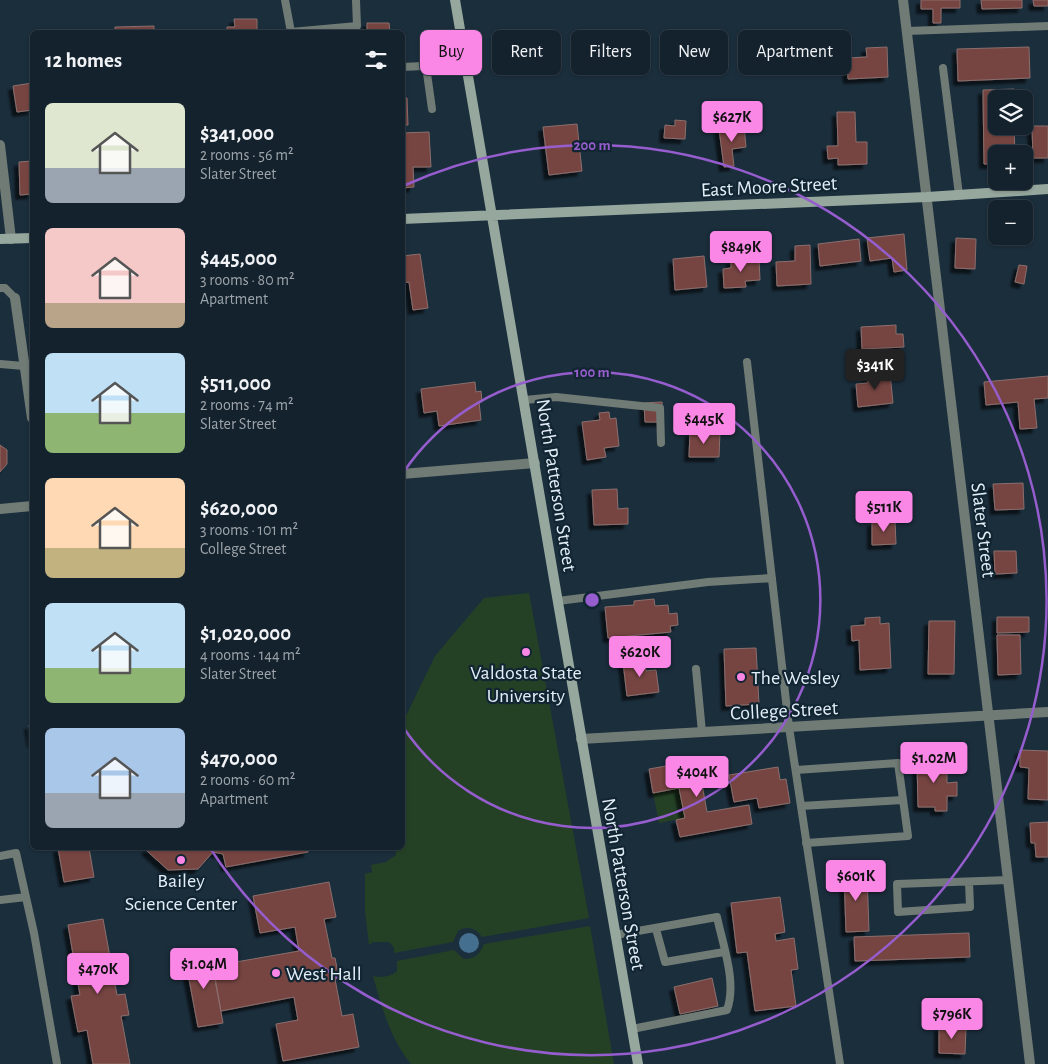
<!DOCTYPE html>
<html lang="en">
<head>
<meta charset="utf-8">
<style>
  :root { --surface:#14222d; --page:#1d2a35; --text:#f1f3f6; --muted:#9da4aa; --line:#333f49; --accent:#fa87e6 }
  body { margin:0; font-family:"Alegreya Sans",sans-serif; background:var(--page); color:var(--text); height:100vh; display:flex; flex-direction:column; font-size:19px; white-space:nowrap }
  * { box-sizing:border-box; margin:0 }
  p { font-size:16px; color:var(--muted) }
  .icon { flex:none; width:28px; height:28px; fill:none; stroke:currentColor; stroke-width:2; stroke-linecap:round; stroke-linejoin:round }
  .map { position:relative; flex:1; overflow:hidden }
  .details { position:absolute; left:30px; top:30px; width:375px; height:820px; display:flex; flex-direction:column; background:var(--surface); border-radius:8px; box-shadow:0 1px 4px #0004,0 0 0 1px var(--line) }
  .details>* { flex:none }
  .top-card { position:absolute; left:420px; top:30px; width:475px; height:45px; display:flex; gap:10px }
  .fabs { position:absolute; left:988px; top:90px; display:grid; gap:10px }
  .fabs a { display:grid; place-items:center; width:45px; height:45px; border-radius:8px; background:var(--surface); box-shadow:0 1px 4px #0004,0 0 0 1px var(--line); font-size:25px }
  .price { position:absolute; translate:-50% -42px; padding:0 11px; border-radius:5px; background:var(--accent); color:#111; font-size:16px; line-height:32px; filter:drop-shadow(0 1px 2px #0008) }
  .price::after { content:''; position:absolute; left:50%; top:30px; width:15px; height:11px; margin-left:-8px; background:inherit; clip-path:polygon(0 0,100% 0,50% 100%) }
  .price.active { background:#222; color:#fff }
  ul { padding:0; list-style:none }
  li { display:flex; align-items:center; gap:15px; height:125px; padding:0 15px }
  li span { display:grid; place-items:center; flex:none; width:140px; height:100px; border-radius:8px; color:#555 }
  li>.icon { margin-inline-start:auto }
  span .icon { width:60px; height:60px; fill:#fffc; stroke-width:1 }
  li b { font-size:21px }
  h2 { display:flex; justify-content:space-between; align-items:center; height:60px; padding:0 15px; font-size:21px }
  .pill { padding:0 18px; border-radius:8px; background:var(--surface); box-shadow:0 1px 4px #0004,0 0 0 1px var(--line); font-size:18px; line-height:45px }
  .pill.active { background:var(--accent); color:#111 }
  .map>svg:first-child { display:block }
</style>
</head>
<body>
<div class="map">
<svg width="1048" height="1064" viewBox="0 0 1048 1064">
  <defs>
    <filter id="shadow"><feDropShadow dx="-4.5" dy="4.5" stdDeviation="1" flood-color="#0009"/></filter>
  </defs>
  <rect width="100%" height="100%" fill="#1b2e3c"/>
  <path fill="#244126" d="M529 593 589 918 482 937C476 928 467 925 458 931L453 942 394 953V948L389 942H373L369 945 365 911V874L372 872 371 865 386 862 396 855 395 848H402L403 722 435 656 484 598Z
    M679 788 685 818 659 823 653 793Z
    M590 926 614 1064H411C390 1038 382 1008 373 976 382 978 390 977 397 971V961L454 950 464 959C475 959 480 954 484 944Z"/>
  <path fill="#446f8f" d="M459 943a10 10 0 1 1 20 0a10 10 0 1 1-20 0Z"/>
  <path fill="#764442" stroke="#8b6f6d" filter="url(#shadow)" d="M921 0H960V8H941V23H933V9H921Z
    M981 0H1022V8L982 9Z
    M1033 0H1048V6H1034Z
    M234 19H257V32H227V27H235Z
    M367 23H389L390 32H367Z
    M154 26V32H115V27Z
    M887 47 888 77 848 79 847 58 867 57 866 48Z
    M1029 47 1030 78 958 81 957 49Z
    M32 83V110L17 112 13 86Z
    M1014 89V99H996V126H1014L1015 154H996V164H984L983 90Z
    M407 98 408 125H402V99Z
    M837 112H855L856 142H867V164L838 165V158L828 159 827 146H838Z
    M675 120 686 121 685 139 664 138 665 125 675 126Z
    M577 124 582 171 549 175 543 127Z
    M744 126 746 147 732 149 734 166 724 167 719 129Z
    M1032 126H1048V158H1033Z
    M429 132 431 167H413L414 187 402 188V133Z
    M32 161V194L20 195 19 162Z
    M904 234 907 270 894 272 892 258 870 261 867 238Z
    M956 238 976 239 975 269 955 268Z
    M859 239 861 261 820 266 818 244Z
    M810 245 811 284 777 286 776 262 795 261V246Z
    M420 254 428 308 413 310 409 282 402 283V256Z
    M704 256 707 287 675 290 673 259Z
    M759 259 760 280 745 281 746 287 724 288 723 269 731 268V260Z
    M1019 265 1027 266 1024 284 1015 282Z
    M896 325V334H903L904 347 862 349 861 327Z
    M890 373 893 403 858 407 856 384 868 383 867 376Z
    M1048 376V398L1034 399 1037 428 1020 429 1018 402 986 405 984 382Z
    M475 382 476 392 481 391 482 402H479L481 420 439 426 437 411 424 413 421 389Z
    M662 402 663 422H645L644 403Z
    M609 412 610 419 616 418 619 446 604 448 606 457 587 460 582 422 600 420 599 413Z
    M690 432H720L719 457H689Z
    M0 445 7 450V464L0 472Z
    M1023 483 1024 509 995 510 993 484Z
    M617 489 618 509 628 508V524L594 525 592 490Z
    M895 521 896 544 872 545V522Z
    M994 551H1016L1017 573 995 574Z
    M654 599 655 606 668 605 669 614 677 613 678 625 670 626 671 632 608 638 605 607 634 605V601Z
    M880 617V624L889 623 891 668 860 670 859 640 852 641 851 626 865 625V618Z
    M997 617H1029V632L997 633Z
    M929 621H955L954 674H928Z
    M997 635H1020L1021 674 998 675Z
    M756 648 759 704 726 706 724 649Z
    M645 659 646 671 656 670 659 692 627 696 623 662Z
    M29 725H32V743Z
    M1020 750 1048 751V800L1028 799 1029 768 1020 767Z
    M712 758 716 781 702 784 707 812 749 805 752 824 680 837 676 820 685 818 679 788 653 793 649 769Z
    M947 759V783L957 782V796H947V811H935V807H918L917 760Z
    M778 767 780 780 786 779 790 803 759 808 757 798 734 802 729 775Z
    M1048 822V857H1036L1035 843H1031L1030 823Z
    M58 848H89L94 877 64 882Z
    M147 848H308V852L226 867 223 854 213 852 198 869 168 870 147 851Z
    M867 873 869 931 846 932 844 874Z
    M329 882 336 917 324 919 332 958H335L339 978 335 979 342 1016 353 1014 359 1047 283 1061 276 1024 298 1020 294 997 221 1011 213 966 299 951 295 927 260 933 253 896Z
    M780 897 785 932 775 934 776 941 794 938 798 969 791 970 796 1006 755 1011 747 952 737 953 731 903Z
    M103 919 117 995 125 994 129 1015 121 1016 130 1064H93L87 1030 78 1032 71 996 80 995 68 925Z
    M969 933 970 957 855 961 854 937Z
    M210 953 223 1023 198 1027 185 958Z
    M712 978 718 1006 680 1014 674 987Z
    M939 1027 966 1028 965 1054 939 1053Z"/>
  <g fill="none" stroke-linecap="round" stroke-linejoin="round">
    <path stroke="#707b75" stroke-width="8" d="M285 0 291 32
      M907 31 1048 26
      M291 32 357 26 356 0
      M426 66 432 109
      M402 67 466 64
      M943 68 959 195
      M0 288H5L15 298
      M747 362 789 727 840 1064
      M0 364 24 366
      M525 400 556 397 660 408 661 443
      M558 601 708 582 772 578
      M696 669 702 732
      M796 770 898 763 908 836 806 843
      M801 806 903 800
      M0 856 16 853 34 933 57 1064
      M969 882 970 907 898 912 897 884 1008 880
      M0 900 26 897
      M656 929 665 962 724 952
      M615 935 717 917C723 946 737 982 727 1010L632 1029"/>
    <path stroke="#707b75" stroke-width="10" d="M903 0 1030 1064
      M0 145 11 239
      M15 298 32 418
      M402 474 535 463
      M0 509 32 506
      M581 739 1048 712"/>
    <path stroke="#96a89e" stroke-width="10" d="M455 0C518 354 574 710 638 1064
      M402 219 927 197 1048 189
      M0 239 32 238"/>
  </g>
  <g fill="none" stroke="#955dcd" stroke-width="2.5">
    <path d="M403 473A228 228 0 1 1 403 727"/>
    <path d="M403 186A455 455 0 1 1 210 848"/>
  </g>
  <g fill="#fa87e6" stroke="#122532" stroke-width="2">
    <circle cx="526" cy="652" r="5"/>
    <circle cx="741" cy="677" r="5"/>
    <circle cx="181" cy="860" r="5"/>
    <circle cx="276" cy="973" r="5"/>
  </g>
  <g text-anchor="middle" stroke-width="4.5" stroke-linejoin="round" paint-order="stroke">
    <g font-size="20" fill="#e3eff8" stroke="#122532">
      <text transform="translate(769 186) rotate(-3)" y="7">East Moore Street</text>
      <text transform="translate(557 485) rotate(81)" y="7">North Patterson Street</text>
      <text transform="translate(984 530) rotate(83)" y="7">Slater Street</text>
      <text transform="translate(784 710) rotate(-3)" y="7">College Street</text>
      <text transform="translate(624 884) rotate(80)" y="7">North Patterson Street</text>
    </g>
    <g font-size="20" fill="#e3eff8" stroke="#122532">
      <text x="526" y="679">Valdosta State<tspan x="526" dy="23">University</tspan></text>
      <text x="751" y="684" text-anchor="start">The Wesley</text>
      <text x="181" y="887">Bailey<tspan x="181" dy="23">Science Center</tspan></text>
      <text x="286" y="980" text-anchor="start">West Hall</text>
    </g>
  </g>
  <circle cx="592" cy="600" r="8" fill="#955dcd" stroke="#122532" stroke-width="2.5"/>
  <g font-size="15" text-anchor="middle" font-weight="bold" fill="#955dcd" stroke="#122532" stroke-width="4.5" stroke-linejoin="round" paint-order="stroke">
    <text x="592" y="150">200 m</text>
    <text x="592" y="377">100 m</text>
  </g>
</svg>
<div class="fabs">
<a><svg class="icon" aria-label="layers" viewBox="0 0 24 24"><path d="M12 4l9 5-9 5-9-5zM3 14l9 5 9-5"/></svg></a>
<a>+</a>
<a>−</a>
</div>
<b class="price" style="left:732px;top:143px">$627K</b>
<b class="price" style="left:741px;top:273px">$849K</b>
<b class="price active" style="left:875px;top:391px">$341K</b>
<b class="price" style="left:704px;top:445px">$445K</b>
<b class="price" style="left:884px;top:533px">$511K</b>
<b class="price" style="left:640px;top:678px">$620K</b>
<b class="price" style="left:934px;top:784px">$1.02M</b>
<b class="price" style="left:697px;top:798px">$404K</b>
<b class="price" style="left:856px;top:902px">$601K</b>
<b class="price" style="left:204px;top:990px">$1.04M</b>
<b class="price" style="left:98px;top:995px">$470K</b>
<b class="price" style="left:952px;top:1040px">$796K</b>
<div class="top-card">
<a class="pill active">Buy</a>
<a class="pill">Rent</a>
<a class="pill">Filters</a>
<a class="pill">New</a>
<a class="pill">Apartment</a>
</div>
<section class="details">
<h2>12 homes<svg class="icon" aria-label="filters" viewBox="0 0 24 24"><path d="M4 7h16M4 17h16"/><circle cx="9" cy="7" r="2"/><circle cx="15" cy="17" r="2"/></svg></h2>
<ul>
<li><span style="background:linear-gradient(#dfe7d0 65%,#9aa5b1 0)"><svg class="icon" aria-label="home" viewBox="0 0 24 24"><path d="M3 11l9-7 9 7M6 9v11h12V9"/></svg></span><div><b>$341,000</b><p>2 rooms · 56 m²</p><p>Slater Street</p></div></li>
<li><span style="background:linear-gradient(#f6c9c9 75%,#b9a48a 0)"><svg class="icon" aria-label="home" viewBox="0 0 24 24"><path d="M3 11l9-7 9 7M6 9v11h12V9"/></svg></span><div><b>$445,000</b><p>3 rooms · 80 m²</p><p>Apartment</p></div></li>
<li><span style="background:linear-gradient(#bfe0f5 60%,#8fb573 0)"><svg class="icon" aria-label="home" viewBox="0 0 24 24"><path d="M3 11l9-7 9 7M6 9v11h12V9"/></svg></span><div><b>$511,000</b><p>2 rooms · 74 m²</p><p>Slater Street</p></div></li>
<li><span style="background:linear-gradient(#ffd9b3 70%,#c2b280 0)"><svg class="icon" aria-label="home" viewBox="0 0 24 24"><path d="M3 11l9-7 9 7M6 9v11h12V9"/></svg></span><div><b>$620,000</b><p>3 rooms · 101 m²</p><p>College Street</p></div></li>
<li><span style="background:linear-gradient(#bfe0f5 65%,#8fb573 0)"><svg class="icon" aria-label="home" viewBox="0 0 24 24"><path d="M3 11l9-7 9 7M6 9v11h12V9"/></svg></span><div><b>$1,020,000</b><p>4 rooms · 144 m²</p><p>Slater Street</p></div></li>
<li><span style="background:linear-gradient(#a9c7e8 65%,#9aa5b1 0)"><svg class="icon" aria-label="home" viewBox="0 0 24 24"><path d="M3 11l9-7 9 7M6 9v11h12V9"/></svg></span><div><b>$470,000</b><p>2 rooms · 60 m²</p><p>Apartment</p></div></li>
</ul>
</section>
</div>
</body>
</html>
